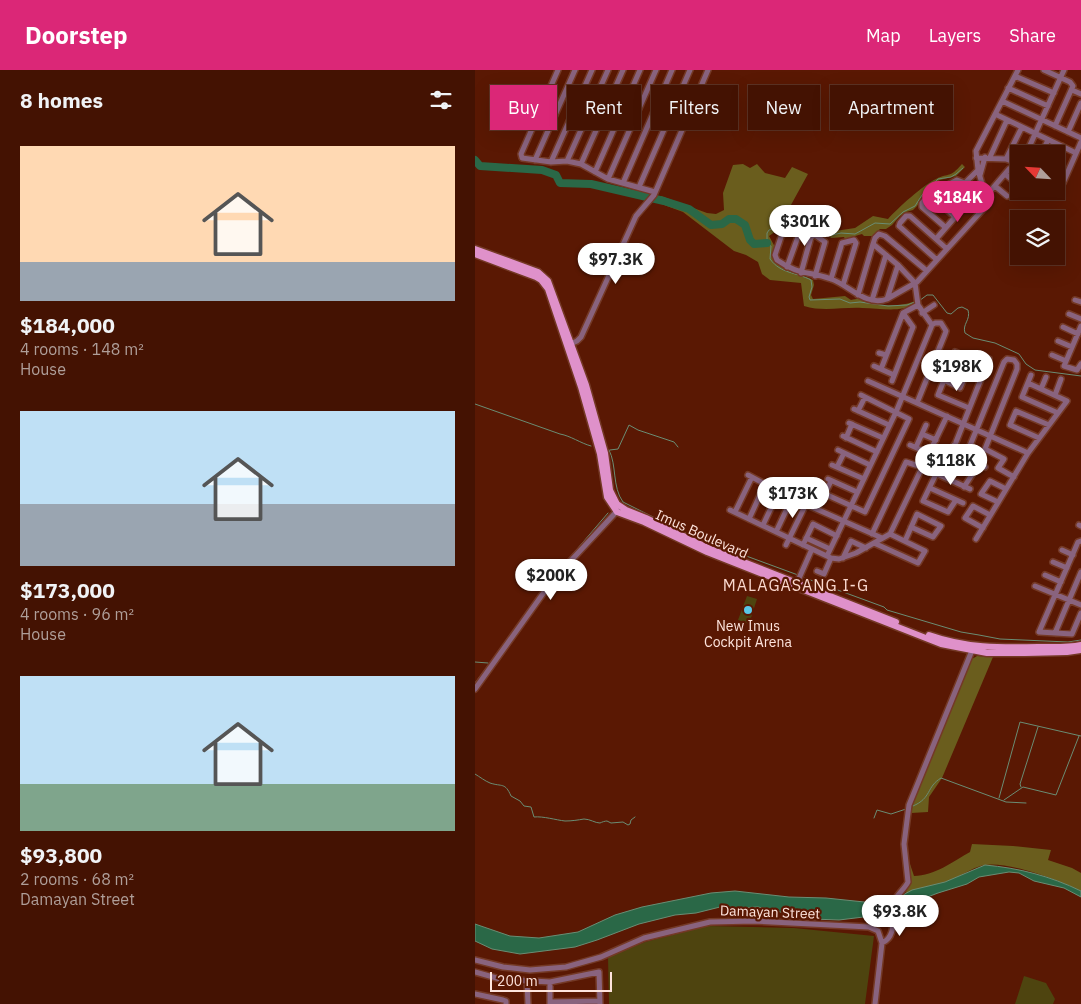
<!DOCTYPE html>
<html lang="en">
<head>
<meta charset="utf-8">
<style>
  :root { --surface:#441202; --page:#4b1b0c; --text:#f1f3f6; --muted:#af9e99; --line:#5c3224; --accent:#db2777 }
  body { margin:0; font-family:"IBM Plex Sans",sans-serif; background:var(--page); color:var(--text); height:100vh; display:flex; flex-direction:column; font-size:19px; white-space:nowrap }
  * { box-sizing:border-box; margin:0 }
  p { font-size:16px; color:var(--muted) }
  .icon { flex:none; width:28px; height:28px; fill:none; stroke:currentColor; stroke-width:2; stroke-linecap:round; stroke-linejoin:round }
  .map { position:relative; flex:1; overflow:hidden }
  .details { display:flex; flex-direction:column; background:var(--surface); width:475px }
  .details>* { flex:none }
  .top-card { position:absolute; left:15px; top:15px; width:475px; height:45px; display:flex; gap:10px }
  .needle { width:32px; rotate:295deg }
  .tools { position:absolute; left:535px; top:75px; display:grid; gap:10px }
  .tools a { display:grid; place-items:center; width:55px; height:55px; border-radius:0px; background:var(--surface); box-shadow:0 5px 20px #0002,0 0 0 1px var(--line); font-size:25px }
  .scale { position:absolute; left:15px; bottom:12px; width:122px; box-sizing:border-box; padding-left:5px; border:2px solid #fee4dd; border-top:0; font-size:14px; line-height:18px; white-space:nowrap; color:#fee4dd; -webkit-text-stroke:4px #5a1803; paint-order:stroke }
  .price { position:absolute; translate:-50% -42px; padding:0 11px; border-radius:18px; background:#fff; color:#222; font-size:16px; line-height:32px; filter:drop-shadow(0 1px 2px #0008) }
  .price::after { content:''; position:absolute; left:50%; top:30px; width:15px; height:11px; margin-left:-8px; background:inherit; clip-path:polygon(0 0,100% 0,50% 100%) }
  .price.current { background:var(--accent); color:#fff }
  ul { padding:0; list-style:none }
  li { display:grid; align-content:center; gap:10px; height:265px; padding:0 20px }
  li span { display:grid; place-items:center; height:155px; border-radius:0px; color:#555 }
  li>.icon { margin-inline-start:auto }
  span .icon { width:90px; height:90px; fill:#fffc; stroke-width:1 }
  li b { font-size:21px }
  h2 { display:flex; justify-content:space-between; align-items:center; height:60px; padding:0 20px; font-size:21px }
  .pill { padding:0 18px; border-radius:0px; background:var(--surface); box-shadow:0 5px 20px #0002,0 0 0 1px var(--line); font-size:18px; line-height:45px }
  .pill.current { background:var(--accent); color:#fff }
  header { display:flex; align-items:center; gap:30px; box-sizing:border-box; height:70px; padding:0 25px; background:var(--accent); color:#fff }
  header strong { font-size:24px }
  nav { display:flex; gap:28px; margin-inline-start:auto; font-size:18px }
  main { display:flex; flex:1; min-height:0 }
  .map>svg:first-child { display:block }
</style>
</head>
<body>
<header>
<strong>Doorstep</strong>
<nav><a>Map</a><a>Layers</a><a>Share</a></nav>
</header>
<main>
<section class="details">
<h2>8 homes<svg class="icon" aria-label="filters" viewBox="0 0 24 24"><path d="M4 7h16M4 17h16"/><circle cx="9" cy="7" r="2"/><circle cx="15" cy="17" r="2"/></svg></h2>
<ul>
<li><span style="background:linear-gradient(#ffd9b3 75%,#9aa5b1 0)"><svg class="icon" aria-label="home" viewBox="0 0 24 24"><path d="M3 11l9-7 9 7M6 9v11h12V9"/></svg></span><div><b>$184,000</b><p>4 rooms · 148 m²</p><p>House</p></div></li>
<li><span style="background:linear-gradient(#bfe0f5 60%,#9aa5b1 0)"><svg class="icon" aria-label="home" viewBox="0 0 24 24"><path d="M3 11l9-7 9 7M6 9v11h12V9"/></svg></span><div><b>$173,000</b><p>4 rooms · 96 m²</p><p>House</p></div></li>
<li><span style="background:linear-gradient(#bfe0f5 70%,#7fa58c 0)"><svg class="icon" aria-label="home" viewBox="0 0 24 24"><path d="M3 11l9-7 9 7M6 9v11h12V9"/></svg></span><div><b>$93,800</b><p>2 rooms · 68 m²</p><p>Damayan Street</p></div></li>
</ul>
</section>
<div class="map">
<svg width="606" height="934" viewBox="0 0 606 934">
  <rect width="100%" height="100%" fill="#5a1803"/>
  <path fill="#4e440f" d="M272 526 282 529 274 554 263 550Z
    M232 856 319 858 399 866 390 934H134L133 887 170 872Z
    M549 906 571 913 580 929 578 934H540Z"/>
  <path fill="#6a5d1d" d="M268 94 275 98 282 94 290 103 310 108 317 97 333 104 306 153 320 147 343 149 352 153 360 161 380 158 398 146 413 149C423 138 448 115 461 109 475 102 474 109 487 94L490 97 481 106 465 110 461 112 448 126 442 136 438 140 431 142 425 146 417 155 411 159H405L397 166H389L387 164 370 169 369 167 356 168 346 155 338 156 326 154 316 160 301 161 294 166 300 177 298 188C302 192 305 196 310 199 318 204 329 205 338 210L339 215 336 225 338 229 370 226 376 230C389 227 388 232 400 234 412 236 429 236 440 231L441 234C424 243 405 238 387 238 367 237 348 242 329 236L326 213 295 210 287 204 283 192 271 185 259 181 208 142 181 132 183 128 186 126 232 143 241 144 249 140 248 123 258 95Z
    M502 586 518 587 467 708 454 727 453 742 436 743 439 729 497 589Z
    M497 774 538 776 576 780 573 790 597 798 606 803V821C583 810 534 791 509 795 496 798 483 808 470 812 457 817 442 818 430 824L436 811 434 791 439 806C459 806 479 791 495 782Z"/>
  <path fill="#2a6847" stroke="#6a8d74" d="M510 795C544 798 575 806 606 821V827L589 818 559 811 544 803 534 802 504 807 492 814 463 823 405 845 364 850 337 849 283 837 264 838 245 837 221 843 200 845 164 854 122 870 100 877 45 884 17 879 0 871V854L35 866 64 868 103 862 140 845 167 837 236 823 260 821 314 827 351 828 399 833 419 830 437 820 470 812Z"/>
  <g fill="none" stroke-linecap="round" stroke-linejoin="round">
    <path stroke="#6a8d74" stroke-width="1" d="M444 231 452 225H458L472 243 476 244 483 238 487 237 493 240C496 250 487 254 490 263L498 268 520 273 544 284 551 294 560 300 606 306
      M440 232 432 235 413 236 385 232 375 233 365 229 335 230 334 227 337 217 336 210C321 202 306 204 295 189L296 176 292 173V163L294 160 298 158H307L324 150 347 153 354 164 357 165 366 163 380 164 400 153 415 154 428 142 440 136 447 125 463 109 476 107 481 104 488 98
      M0 334 85 364C96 366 105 373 116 376
      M134 380C142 395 137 417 148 432L214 465 323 505
      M135 380 143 379 154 355 163 360 199 372 203 377
      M85 499 133 443
      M330 508 409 537 412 540 486 562 504 565 525 569 593 572 606 570
      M0 592 13 593
      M0 613 33 569
      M0 704C5 707 10 711 15 713 27 717 30 712 36 726L45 731 49 736 56 737 59 747C68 746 81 750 90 751 97 751 103 750 109 749 115 749 120 753 125 753 127 752 130 751 132 751L136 753 148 752 153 755 155 754 156 750 160 747
      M546 717 545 714 563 657
      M524 728 545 652 606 666
      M529 730 548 717 581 725 604 666
      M438 736C457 728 451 717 466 708L531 732 551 733
      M399 748 402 740 416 744 431 739"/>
    <path stroke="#2a6847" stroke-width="8" d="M0 90 5 96 67 100 81 105 85 113 116 114 189 131 214 139 236 155 247 154 254 149H261L270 155 275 170 279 174 292 173"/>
    <g stroke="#743926" stroke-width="8">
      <path id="minor" d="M83 0 46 84 47 88 76 92 92 91 106 94 133 109 180 122
        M569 0 595 12 598 16 580 56
        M540 6 579 23
        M533 18 573 36
        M597 20 606 24
        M527 31 606 68
        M520 44 601 83
        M593 62 606 33
        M551 84 589 0
        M566 84 573 70
        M515 87 532 50
        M581 87 587 76
        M501 88 531 89 544 94
        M531 89 547 57
        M60 90 100 0
        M92 91 133 0
        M76 92 117 0
        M106 94 148 0
        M120 102 165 0
        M530 104 541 113
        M505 105 510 87
        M133 109 181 0
        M148 113 197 0
        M520 116 532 126
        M581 116 588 113 606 72
        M164 117 215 0
        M511 126 534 99
        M491 136 471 119V116L482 110 490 113 503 100
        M470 157 447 137V133L453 126H457L480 147
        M461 169 508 115
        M398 174 400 168 404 164 410 166 452 201
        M462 190 424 156 425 153 431 146H435L472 179
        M312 197 324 164 321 161 307 164 300 185 302 190C323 205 334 201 356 209 374 215 391 237 412 229L442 212 511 136 512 131 503 100 501 81 543 0
        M326 203 336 167 340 165 350 172 340 206
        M356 209 367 173 379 170 381 173 368 215
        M383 225 398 174 423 195 440 213 443 235 457 255
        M412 229 423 195
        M397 230 411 185
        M600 230 606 232
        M447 243 459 235
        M594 244 606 249
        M606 256 589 296 602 300 606 294
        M588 257 603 264
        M583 271 597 277
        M93 275 102 271 106 267 161 146 179 125 233 0
        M404 283 411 285
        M577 285 591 291
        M399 296 419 305
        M406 299 428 243 443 235
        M491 304 474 297 480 282 511 296
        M556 305 547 327 583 343
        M393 311 553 383
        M417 311 438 257 428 243
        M566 319 571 307
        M580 325 586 309
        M494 338 463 325 469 310 485 318 497 290
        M379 339 414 355
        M383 341 390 327
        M374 353 408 368
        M447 364 461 370
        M368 366 402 382
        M371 368 377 354
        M564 368 535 355 541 341 574 355
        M481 372 514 289
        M435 375 485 397 490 387 510 397
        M441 377 451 355
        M494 378 529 292 532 289 539 290 542 294V299L510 379 529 389 523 398 539 407
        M363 380 395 395
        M471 391 479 375
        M357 395 389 409
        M362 397 369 383
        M461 404 448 431 473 442 481 430
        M273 405 290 414 274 449
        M353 409 382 422
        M489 417 504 394
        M455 418 488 433
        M350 424 390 442 434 349 386 325
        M347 430 356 411
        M523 432 506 424 515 411 531 419
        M330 434 407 468
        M255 440 356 488 364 489 381 483 415 464 472 346
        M260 442 277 407
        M288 455 304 421 317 428 301 462
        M604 455 606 456
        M508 458 490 448 498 436 515 445
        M397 464 431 392 447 397 495 419
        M331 468 355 479
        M501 469 553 383 592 331 553 313
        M430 471 442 444 466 456 458 467 436 457
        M606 471 603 472 564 562 597 564 606 543
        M399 473 443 493 450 481 415 464
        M311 475 333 430
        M328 475 338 454 362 466
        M587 480 598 485
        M352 486 421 342 457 255 460 253H466L471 261 470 264 442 333
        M368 488 376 471 391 478
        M578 492 592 498
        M342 501 349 504 356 488
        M570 505 586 512
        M321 515 337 479
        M560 516 606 535
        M580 563 606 502
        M0 619 77 511 143 440
        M407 873C424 866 415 842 421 828 424 823 430 818 433 812L429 774 434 735 498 578
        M0 890 28 897 55 900 91 897 126 887 169 868 235 852 279 851 394 857 403 861 407 873 400 934
        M0 902 25 909 75 912 124 902 125 934
        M52 911 53 934
        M75 912V934
        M0 924 28 930 31 931V934
        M75 932 125 931"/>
    </g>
    <g stroke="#743926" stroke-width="9">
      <path id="major" d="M0 179 63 202 73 211 111 315 130 383 135 420 142 434 151 440 171 448 233 478 421 552
        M0 184 61 207 66 210 73 219 106 317 125 384 132 427 142 442 169 452 232 482 466 574 512 583H550L592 582 606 580
        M454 565C491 578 524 578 563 577 577 577 592 578 606 575"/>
    </g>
    <use href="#minor" stroke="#89637e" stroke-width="5"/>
    <use href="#major" stroke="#df91ca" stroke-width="6"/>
  </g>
  <circle fill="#59c8e5" stroke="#5a1803" stroke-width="2" cx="273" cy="540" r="5"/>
  <g text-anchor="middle" stroke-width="4.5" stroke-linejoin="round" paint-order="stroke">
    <g font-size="14" fill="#fee4dd" stroke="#5a1803">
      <text transform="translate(227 464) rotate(24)" y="5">Imus Boulevard</text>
      <text transform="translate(295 842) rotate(2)" y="5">Damayan Street</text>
    </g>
    <g font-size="14" fill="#fee4dd" stroke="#5a1803">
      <text x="273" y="561">New Imus<tspan x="273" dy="16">Cockpit Arena</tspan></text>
    </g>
    <g font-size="16" letter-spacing="1" fill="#fbd9cf" stroke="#5a1803">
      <text x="321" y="521">MALAGASANG I-G</text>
    </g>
  </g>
</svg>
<div class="tools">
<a><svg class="needle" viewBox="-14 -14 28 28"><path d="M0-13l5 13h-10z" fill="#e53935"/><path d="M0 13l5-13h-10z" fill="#af9e99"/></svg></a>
<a><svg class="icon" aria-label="layers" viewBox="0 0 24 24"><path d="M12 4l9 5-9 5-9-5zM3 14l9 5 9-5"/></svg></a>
</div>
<div class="scale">200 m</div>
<b class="price current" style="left:483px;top:153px">$184K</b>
<b class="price" style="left:330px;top:177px">$301K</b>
<b class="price" style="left:141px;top:215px">$97.3K</b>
<b class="price" style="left:482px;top:322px">$198K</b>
<b class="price" style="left:476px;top:416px">$118K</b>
<b class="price" style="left:318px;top:449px">$173K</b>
<b class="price" style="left:76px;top:531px">$200K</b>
<b class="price" style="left:425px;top:867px">$93.8K</b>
<div class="top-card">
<a class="pill current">Buy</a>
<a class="pill">Rent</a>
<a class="pill">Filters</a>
<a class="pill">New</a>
<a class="pill">Apartment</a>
</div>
</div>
</main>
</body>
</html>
